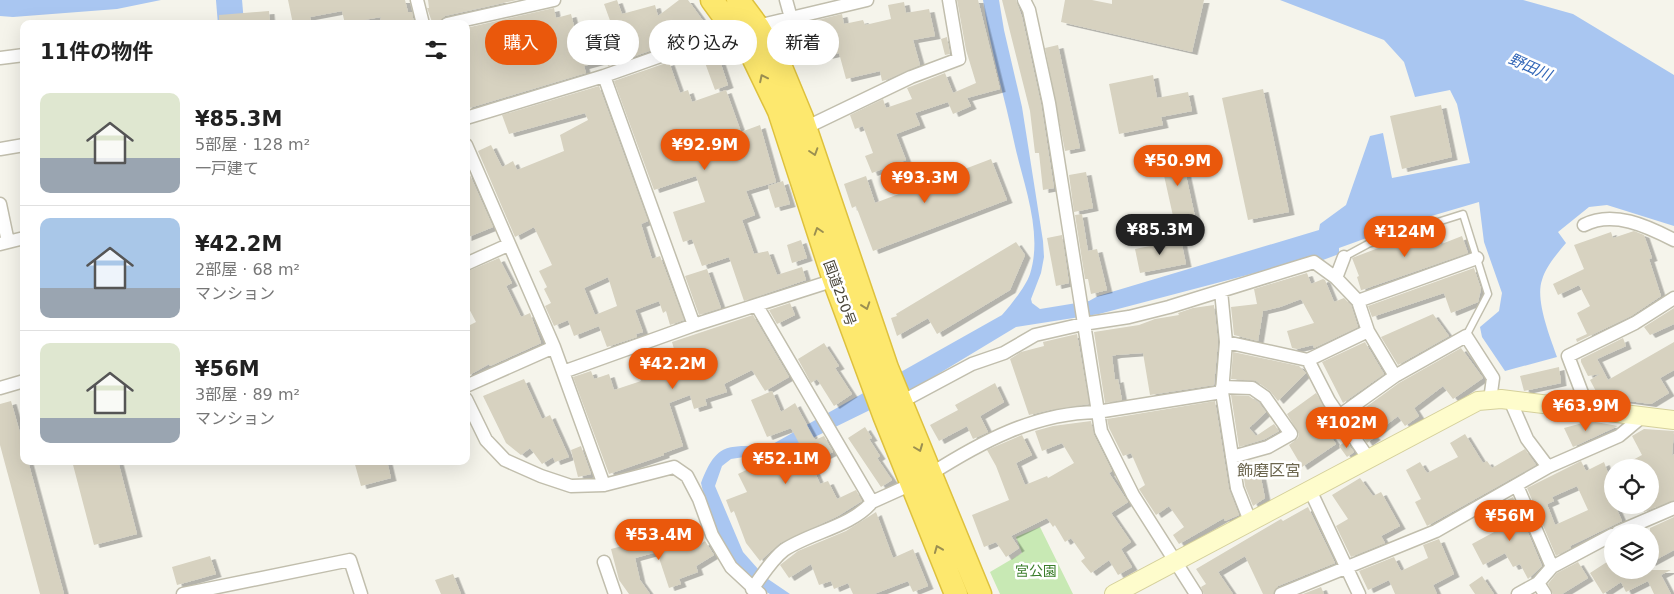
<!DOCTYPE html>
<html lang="ja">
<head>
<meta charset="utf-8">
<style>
  :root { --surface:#fff; --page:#f2f2f2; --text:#222; --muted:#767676; --line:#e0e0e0; --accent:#ea580c }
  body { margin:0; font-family:"DejaVu Sans","Noto Sans JP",sans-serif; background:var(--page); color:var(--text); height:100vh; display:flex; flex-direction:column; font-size:19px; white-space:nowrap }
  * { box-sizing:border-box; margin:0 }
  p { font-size:16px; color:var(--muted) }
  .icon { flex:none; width:28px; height:28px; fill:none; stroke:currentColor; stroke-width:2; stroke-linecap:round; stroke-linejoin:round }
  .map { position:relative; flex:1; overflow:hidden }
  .side { position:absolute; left:20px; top:20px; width:450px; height:445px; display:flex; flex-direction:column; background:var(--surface); border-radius:10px; box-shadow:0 5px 20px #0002 }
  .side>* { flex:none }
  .top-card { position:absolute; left:485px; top:20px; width:475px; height:45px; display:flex; gap:10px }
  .controls { position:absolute; left:1604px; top:459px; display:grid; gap:10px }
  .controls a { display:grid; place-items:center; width:55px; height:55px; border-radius:50%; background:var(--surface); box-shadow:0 5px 20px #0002; font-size:25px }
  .price { position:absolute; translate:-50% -42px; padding:0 11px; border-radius:18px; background:var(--accent); color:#fff; font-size:16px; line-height:32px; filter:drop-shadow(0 1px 2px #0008) }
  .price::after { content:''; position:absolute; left:50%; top:30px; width:15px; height:11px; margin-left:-8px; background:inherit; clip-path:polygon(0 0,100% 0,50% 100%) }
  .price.on { background:#222; color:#fff }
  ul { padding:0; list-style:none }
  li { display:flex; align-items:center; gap:15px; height:125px; padding:0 20px }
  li+li { border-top:1px solid var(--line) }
  li span { display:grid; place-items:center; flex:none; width:140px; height:100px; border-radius:10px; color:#555 }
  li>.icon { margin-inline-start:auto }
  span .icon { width:60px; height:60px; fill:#fffc; stroke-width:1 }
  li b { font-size:21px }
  h2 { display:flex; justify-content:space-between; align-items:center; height:60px; padding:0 20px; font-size:21px }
  .chip { padding:0 18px; border-radius:22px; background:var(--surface); box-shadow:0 5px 20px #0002; font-size:18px; line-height:45px }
  .chip.on { background:var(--accent); color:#fff }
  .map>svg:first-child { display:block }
</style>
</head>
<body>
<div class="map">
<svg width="1674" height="594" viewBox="0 0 1674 594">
  <defs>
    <filter id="shadow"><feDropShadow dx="5.5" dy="3" stdDeviation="0" flood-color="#0004"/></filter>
  </defs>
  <rect width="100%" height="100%" fill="#f5f4eb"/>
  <path fill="#c8e9b4" d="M1040 527 1073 594H1000L990 572 1022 553 1016 537Z"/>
  <path fill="#a9c6f1" d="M0 0H161L117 9 13 17 0 16Z
    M983 0H999L1004 30 1022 107 1043 241 1044 257 1041 273 1031 299 1032 303 1040 309 1089 301 1098 296 1319 230 1320 224 1346 205 1370 136 1383 133 1392 178 1470 163 1457 104 1450 90 1415 97 1404 62 1384 40 1280 0H1523L1573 14 1674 75V226L1607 205 1589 207 1558 232 1566 243C1557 254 1546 266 1542 280 1535 300 1550 337 1557 357L1505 371 1482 337 1480 327 1499 311 1502 293 1484 242 1479 202 1411 222 1339 248V254L1323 260 1316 257 1099 314 1016 327 915 388 782 453 755 459 744 457 731 459 722 466 715 486 743 552 765 577 790 594H770C731 574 710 524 701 483 718 438 730 448 771 445L1002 315C1011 305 1026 286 1030 274 1043 233 1024 186 1015 146 1005 98 990 49 983 0Z"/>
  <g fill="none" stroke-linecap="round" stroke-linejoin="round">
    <path stroke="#a9c6f1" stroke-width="26" d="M229 0 231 24"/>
  </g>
  <path fill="#d7d2c0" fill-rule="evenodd" filter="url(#shadow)" d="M288 0H405L408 12H412L414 23 380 24 381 17 358 21V24H345L342 11 310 17 311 21 293 24Z
    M428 0H517L445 16 440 21 432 22 427 8H429Z
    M617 0 622 14 655 5 658 16 679 0H688L704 22 692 32 660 39 663 46 608 66 606 60 584 66 586 73 466 109V28L554 8 556 18 571 14 578 42 610 35 608 27 612 26 604 4Z
    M957 0H978L1000 89 967 98 971 106 953 114 948 102 915 113 920 125 896 134 906 160 872 173 865 156 873 153 863 126 855 129 850 115 883 99 886 108 912 99 907 88 945 73 953 93 976 83 966 50Z
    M1002 0H1016L1022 17 1041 104 1054 188 1043 190 1039 153H1035L1030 111Z
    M1065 0H1092L1112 4V0H1204L1192 52 1061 22Z
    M904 2 906 13 929 9 935 36 913 40 920 65 886 80 882 81 880 71 846 79 839 53 822 57 819 40 805 43 801 24 842 14 844 24 863 20 865 25 891 19 888 5Z
    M269 11 270 23 219 24V15Z
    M947 37 950 54 945 55 941 39Z
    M1058 45 1080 148 1065 151 1045 48Z
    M718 55 728 85 715 90 704 60Z
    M669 62 680 93 688 90 692 102 726 90 741 132 760 125 776 182 746 191 755 215 742 220 754 254 768 251 777 275 802 267 806 280 744 301 729 257 702 266 692 239 683 242 673 212 705 202 696 176 654 190 614 81Z
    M1153 75 1157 98 1188 92 1192 111 1161 117 1163 125 1119 134 1109 84Z
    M599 86 648 221 641 224 652 259 660 256 684 320 670 325 666 311 663 313 659 301 635 310 643 332 636 334 637 337 607 347 599 326 574 336 568 320 554 326 545 306 551 303 544 289 547 287 539 271 552 265 534 227 515 237 478 151 491 145 502 167 513 161 517 170 564 151 560 135 588 120 585 113 509 134 502 115ZM608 277 617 306 595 315 584 288Z
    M1263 89 1289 212 1248 220 1222 98Z
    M1441 105 1452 157 1402 169 1390 116Z
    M1180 148 1196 221 1175 225 1159 153Z
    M991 159 1007 200 873 251 856 206 852 208 844 184 866 176 875 203Z
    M466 166 493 227 466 238Z
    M1086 172 1093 208 1074 212 1069 175Z
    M783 181 790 204 775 208 768 186Z
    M1082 214 1088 251 1097 249 1107 290 1091 294 1088 279H1085L1075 215Z
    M1433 229 1439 245 1462 236 1468 253 1359 291 1361 290 1357 277 1359 276 1352 258 1381 247 1416 238V236Z
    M1634 231 1644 235 1652 258 1649 259 1661 296 1631 316 1577 342 1576 339 1587 334 1577 313 1590 306 1579 285 1558 295 1553 284 1584 269 1574 245 1611 232 1613 238Z
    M1062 235 1069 283 1056 286 1047 238Z
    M801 240 807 258 792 263 787 245Z
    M1181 240 1186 264 1140 273 1135 249Z
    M1016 242 1025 255 1010 290 937 334 928 318 897 336 891 318 897 316 896 314Z
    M499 258 512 283 506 286 521 317 530 313 541 343 490 366 489 364 466 377V327L476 322 466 303V272Z
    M1474 268 1481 289 1478 302 1451 313 1444 293 1372 317 1368 306Z
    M707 269 721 308 699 315 685 276Z
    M1307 273 1311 284 1323 279 1325 280 1334 302 1344 298 1351 305 1358 327 1314 348 1313 345 1297 349 1292 348 1287 331 1314 323 1301 299 1280 307 1263 311 1258 341 1234 335 1231 307 1257 304 1254 289Z
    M790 303 795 315 777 324 769 310Z
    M1214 305 1218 342 1214 385 1150 395 1143 353 1116 355 1112 356 1115 380 1118 379 1122 400 1105 403 1094 332 1139 325 1155 319 1179 315 1178 313 1193 308Z
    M1674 308V324L1650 335 1644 327Z
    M1433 314 1449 336 1398 365 1381 337Z
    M753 315 789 377 765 391 752 370 724 384 727 392 705 399 707 405 694 409 690 395 669 403 683 446 664 453V455L609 474 573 377 591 371 594 379 609 374 614 390 641 381 632 356 643 352 648 365 676 356 672 342Z
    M1077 334 1089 404 1050 410 1029 415 1010 359 1021 352 1044 346 1043 342Z
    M1623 338 1626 346 1597 359 1608 380 1674 342V370L1660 378 1669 393 1651 404 1599 397 1590 380 1600 374 1588 376 1581 362V359Z
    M1365 342 1384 374 1343 403 1322 362Z
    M824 343 839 366 835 368 852 394 834 406 817 379 811 383 798 359Z
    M1461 348 1483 378 1453 399 1443 386 1414 408 1419 416 1405 426 1398 416 1373 435 1375 437 1367 443 1351 418 1399 383Z
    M1233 352 1299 366 1306 373 1278 401 1270 391 1256 381 1231 379Z
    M1559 367 1561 383 1524 391 1520 376Z
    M524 379 542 419 550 415 569 457 555 462 553 457 542 464 530 448 521 455 506 443 483 396Z
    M995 383 1004 402 980 416 988 432 973 439 967 426 939 441 930 425 958 410 955 405Z
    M772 391 781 412 795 403 815 440 824 436 833 452 811 463 820 484 828 481 837 499 856 490 862 501 838 516 780 543 760 561 746 543 734 511 731 513 726 500 747 492 738 474 769 459 770 461 801 447 791 428 767 437 751 400Z
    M1316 393 1333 421 1325 428 1336 444 1302 467 1289 445 1298 438 1299 434 1287 414Z
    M1231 395 1249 396 1259 403 1266 412 1249 428 1256 436 1274 424 1279 431 1265 439 1239 447Z
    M11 401 24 447V461H28L64 594H40L0 445V404Z
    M1215 401 1229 489 1239 515 1225 521 1224 518 1179 544 1173 535 1184 527 1169 506 1156 515 1139 489 1145 485 1131 453 1123 456 1109 428 1107 419Z
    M1091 421 1094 435 1112 471 1109 473 1128 502 1111 513 1131 542 1121 549 1132 567 1118 575 1109 560 1091 573 1081 561 1085 558 1071 538 1065 542 1055 525 1053 527 1047 518 1011 536 1019 548 1006 557 996 542 984 547 972 515 1009 500 996 466 987 450 1022 435 1032 455 1016 463 1025 485 1047 476 1048 478 1074 463 1062 443 1042 451 1035 431 1053 426Z
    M1590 421 1618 426 1573 447 1564 428Z
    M865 427 872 438 869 439 880 456 877 458 892 480 881 487 848 438Z
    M1644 429 1674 431 1672 456 1674 454V500L1644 512 1640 505H1650V468H1618L1642 455 1632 436Z
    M1465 434 1483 463 1487 461 1492 468 1525 449 1536 465 1427 526 1415 502 1421 499 1406 470 1420 462 1427 473 1458 457 1450 443Z
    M1346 441 1354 452 1347 457 1339 446Z
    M581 446 591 474 578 477 571 450Z
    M72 461H118L137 534 94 545Z
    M354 461H387L391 478 361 486Z
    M1581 461 1586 471 1604 462 1612 484V487L1607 490 1612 505H1615L1622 521 1570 546 1571 548 1556 556 1527 488ZM1577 486 1588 510 1555 525 1547 504 1554 501 1552 497Z
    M1259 468 1265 498 1253 506 1245 486 1243 471Z
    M1360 478 1373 496 1381 492 1400 526 1381 536 1385 543 1351 557 1336 526 1348 519 1332 495Z
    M1513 497 1542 566 1528 579 1520 564 1513 567 1505 553 1483 565 1472 544 1509 524 1499 504Z
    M1308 507 1335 563 1278 586 1273 594H1263L1245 556 1218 572 1233 594H1204L1201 587 1206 584 1196 569 1281 519 1283 521Z
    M876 512 893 558 913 549 928 586 913 592 908 581 874 594H853L848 583 834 589 831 581 819 585 811 564 789 578 780 565 798 551 846 531Z
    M1674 517V550L1650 563V528Z
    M681 532 685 547 689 546 690 551 705 541 714 555 696 566 698 572 679 579 681 584 669 588 657 552 635 558 640 580 650 594H629L619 580 611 549 648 539 649 542Z
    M1439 539 1454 574 1433 585 1437 594H1395L1389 580 1368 590 1359 571 1394 557 1401 571 1428 558 1423 545Z
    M1612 544V570H1671L1661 575 1671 594H1654L1648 581 1626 592 1621 582 1603 594 1590 573 1610 560 1605 548Z
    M210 556 216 574 177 585 172 567Z
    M1578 562 1588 578 1562 594H1553L1548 584 1557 573Z
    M453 574 461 594H441L435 580Z
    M1482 576 1494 594H1475L1469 585Z
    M1321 587 1324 594H1303Z"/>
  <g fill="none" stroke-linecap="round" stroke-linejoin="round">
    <g stroke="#c1bead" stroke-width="9">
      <path id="lane" d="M1344 257 1368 244 1463 214 1488 294 1466 336"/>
    </g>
    <g stroke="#c1bead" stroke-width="15">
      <path id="street" d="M417 0 423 24
        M786 0 791 18
        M1024 0 1029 10 1049 103 1101 431 1133 495 1196 594
        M447 24 554 0
        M0 58 24 55
        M604 76 694 325
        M466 118 604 76 720 35 867 0
        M805 128 911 77 959 59 949 0
        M466 145 554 347 604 485
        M0 149 24 145
        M0 204 8 242
        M1584 225C1613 210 1647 226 1674 240
        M0 244 24 238
        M466 264 508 245
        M1336 278 1344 257
        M1221 291 1226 342 1222 392 1237 488 1250 521
        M1358 301 1477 258
        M757 306 872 502 912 484
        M1226 342 1308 360 1329 401 1368 458
        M1308 360 1368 331
        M563 372 694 325 838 279
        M466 386 554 347
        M1222 387 1252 388 1265 397 1291 434 1268 447 1232 457
        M0 388 24 381
        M466 399 486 440 505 460 541 476 571 486 604 485 674 467 687 476 699 499 712 535 731 567 760 594
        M1510 400 1527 439 1548 467
        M901 402 972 364 1004 353 1035 335 1083 324 1129 317 1169 307 1314 262 1336 278 1358 301 1368 331 1395 376
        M1574 408 1582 393 1568 356 1635 323 1674 298
        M1339 416 1395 376 1466 336 1493 378 1490 400
        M929 475C981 442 1034 413 1097 412L1222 392
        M1517 486 1552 567
        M1310 490 1359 594
        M1618 532 1674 508
        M604 562 615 594
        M1538 583 1545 594
        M752 589C762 576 771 560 784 550 811 532 851 527 872 502
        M183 594 350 560 361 594
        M1281 594 1436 531 1548 467 1619 436 1643 416
        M1518 594 1538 583 1552 567 1612 535"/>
    </g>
    <g stroke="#d5d09b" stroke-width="20">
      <path id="secondary" d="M1114 594 1478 401 1501 399 1674 420"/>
    </g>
    <g stroke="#dec13d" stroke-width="25">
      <path id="highway" d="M712 0 752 55 779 111 834 280 884 415 956 594
        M738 0 758 27 780 65 802 118 887 368 980 594"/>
    </g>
    <use href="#lane" stroke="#fff" stroke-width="6"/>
    <use href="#street" stroke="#fff" stroke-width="12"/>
    <use href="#secondary" stroke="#fefccc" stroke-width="18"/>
    <use href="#highway" stroke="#fde86e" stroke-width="22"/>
  </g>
  <defs><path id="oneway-chevron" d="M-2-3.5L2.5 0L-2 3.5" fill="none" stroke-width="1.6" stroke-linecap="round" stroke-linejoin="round" transform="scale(1.25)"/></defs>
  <g stroke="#9b8f51">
    <use href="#oneway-chevron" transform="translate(763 78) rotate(-116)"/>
    <use href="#oneway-chevron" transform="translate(814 152) rotate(72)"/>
    <use href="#oneway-chevron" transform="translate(818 231) rotate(-108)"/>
    <use href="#oneway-chevron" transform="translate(866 306) rotate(71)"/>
    <use href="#oneway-chevron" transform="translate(919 448) rotate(69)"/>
    <use href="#oneway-chevron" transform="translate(938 549) rotate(-112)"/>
  </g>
  <g text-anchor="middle" stroke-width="5" stroke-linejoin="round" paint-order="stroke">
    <g font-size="14" fill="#4a4639" stroke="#fff">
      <text transform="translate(840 293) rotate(70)" y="5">国道250号</text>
    </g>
    <g font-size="14" fill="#3a7d2b" stroke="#fff">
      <text x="1036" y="576">宮公園</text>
    </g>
    <g font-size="15" font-style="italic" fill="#3065b7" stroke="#fff">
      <text transform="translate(1530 67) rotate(24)" y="5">野田川</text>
    </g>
    <g font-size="16" fill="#6d6750" stroke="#fff">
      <text x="1269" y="476">飾磨区宮</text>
    </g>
  </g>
</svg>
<div class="controls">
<a><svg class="icon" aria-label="locate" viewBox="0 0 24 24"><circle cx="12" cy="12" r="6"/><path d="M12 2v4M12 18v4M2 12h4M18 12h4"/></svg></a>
<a><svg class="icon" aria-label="layers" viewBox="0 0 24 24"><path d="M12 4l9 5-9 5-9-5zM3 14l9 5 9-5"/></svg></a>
</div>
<b class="price" style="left:705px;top:171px">¥92.9M</b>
<b class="price" style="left:1178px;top:187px">¥50.9M</b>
<b class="price" style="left:925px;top:204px">¥93.3M</b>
<b class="price on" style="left:1160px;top:256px">¥85.3M</b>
<b class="price" style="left:1405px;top:258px">¥124M</b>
<b class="price" style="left:673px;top:390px">¥42.2M</b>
<b class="price" style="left:1586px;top:432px">¥63.9M</b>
<b class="price" style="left:1347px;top:449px">¥102M</b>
<b class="price" style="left:786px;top:485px">¥52.1M</b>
<b class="price" style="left:1510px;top:542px">¥56M</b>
<b class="price" style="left:659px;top:561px">¥53.4M</b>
<div class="top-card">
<a class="chip on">購入</a>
<a class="chip">賃貸</a>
<a class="chip">絞り込み</a>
<a class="chip">新着</a>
</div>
<section class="side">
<h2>11件の物件<svg class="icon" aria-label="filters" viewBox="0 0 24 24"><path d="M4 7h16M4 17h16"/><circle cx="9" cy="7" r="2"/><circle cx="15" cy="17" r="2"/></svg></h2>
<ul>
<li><span style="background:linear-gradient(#dfe7d0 65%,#9aa5b1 0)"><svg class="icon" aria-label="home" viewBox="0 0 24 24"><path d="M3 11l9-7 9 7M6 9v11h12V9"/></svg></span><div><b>¥85.3M</b><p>5部屋 · 128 m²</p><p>一戸建て</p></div></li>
<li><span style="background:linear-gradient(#a9c7e8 70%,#9aa5b1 0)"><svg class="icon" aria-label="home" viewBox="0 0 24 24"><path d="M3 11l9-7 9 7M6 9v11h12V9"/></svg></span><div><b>¥42.2M</b><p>2部屋 · 68 m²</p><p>マンション</p></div></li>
<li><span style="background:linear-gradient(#dfe7d0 75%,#9aa5b1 0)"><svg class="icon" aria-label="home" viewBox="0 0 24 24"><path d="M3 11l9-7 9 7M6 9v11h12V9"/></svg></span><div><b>¥56M</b><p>3部屋 · 89 m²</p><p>マンション</p></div></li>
</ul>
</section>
</div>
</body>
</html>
